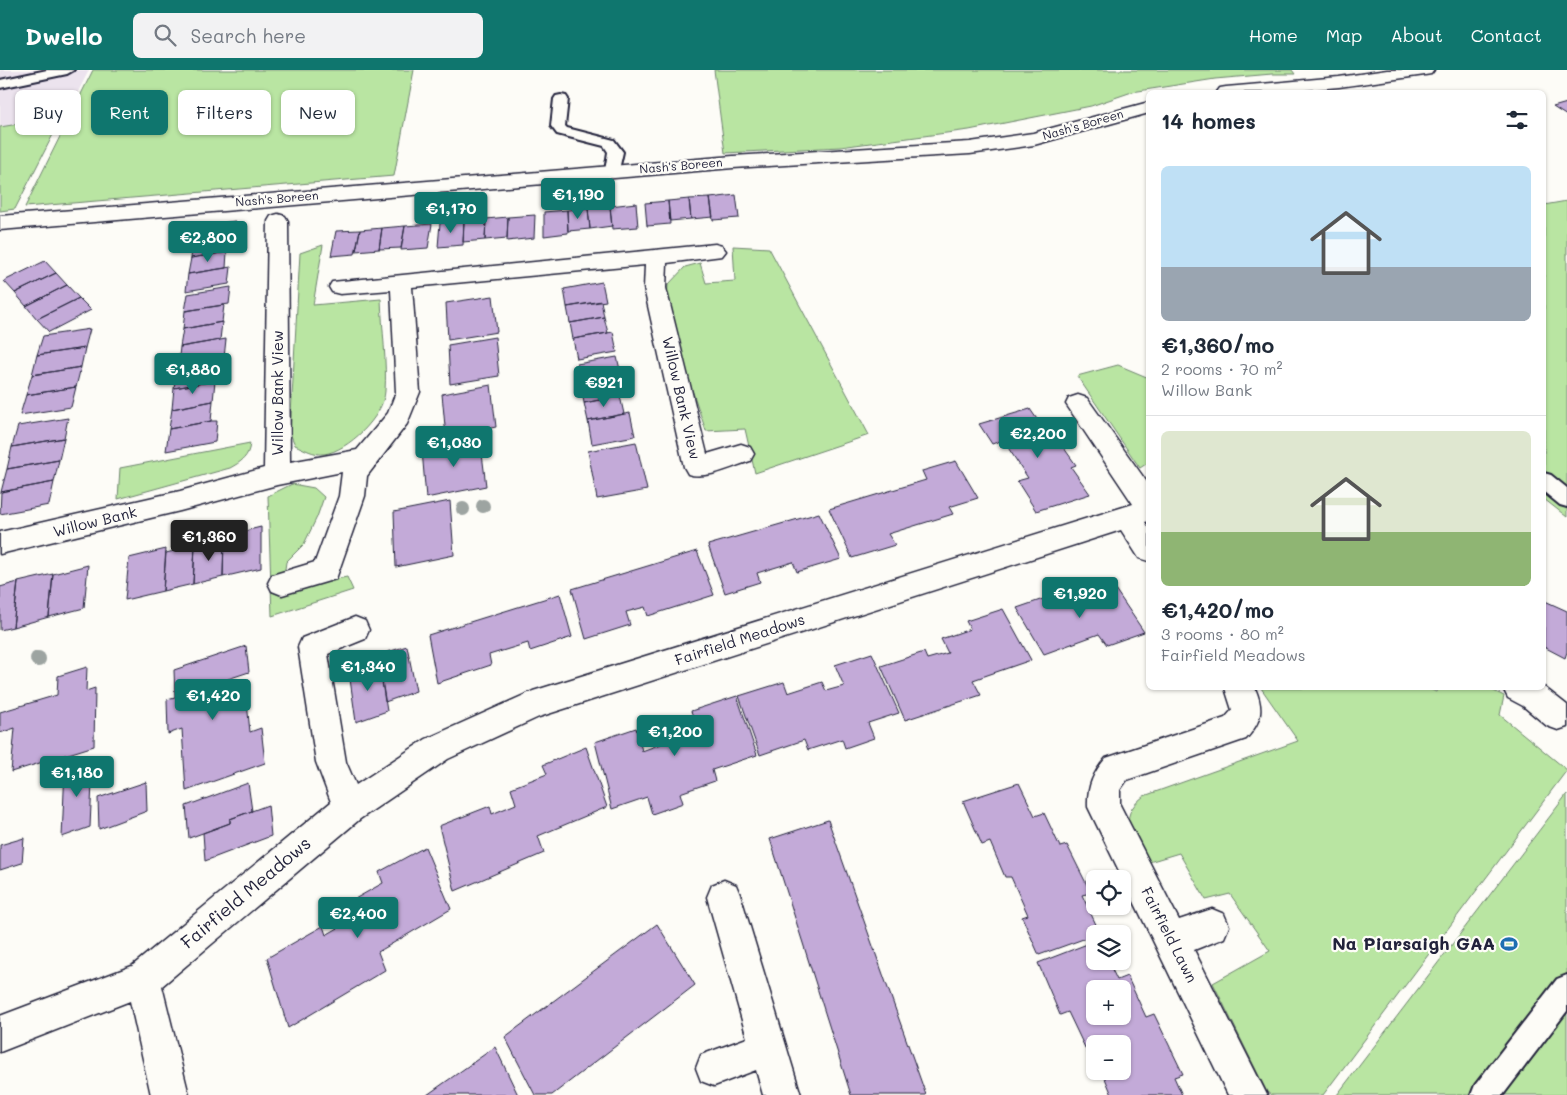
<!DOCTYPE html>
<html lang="en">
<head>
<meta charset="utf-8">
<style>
  :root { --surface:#fff; --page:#f2f2f3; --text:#1f2937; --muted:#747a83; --line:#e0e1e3; --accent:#0f766e }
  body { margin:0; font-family:Mali,sans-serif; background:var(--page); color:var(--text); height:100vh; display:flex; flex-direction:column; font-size:19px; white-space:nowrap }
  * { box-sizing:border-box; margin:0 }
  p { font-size:16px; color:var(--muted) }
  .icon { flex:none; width:28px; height:28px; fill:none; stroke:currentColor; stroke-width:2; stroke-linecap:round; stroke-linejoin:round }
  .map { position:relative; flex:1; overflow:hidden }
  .panel { position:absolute; left:1146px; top:20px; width:400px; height:600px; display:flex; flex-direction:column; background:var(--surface); border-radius:8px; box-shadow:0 1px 4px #0004 }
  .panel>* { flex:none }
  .guide { position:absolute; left:15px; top:20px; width:475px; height:45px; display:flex; gap:10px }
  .controls { position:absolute; left:1086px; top:800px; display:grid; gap:10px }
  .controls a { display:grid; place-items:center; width:45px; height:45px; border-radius:8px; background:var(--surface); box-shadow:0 1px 4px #0004; font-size:25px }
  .price { position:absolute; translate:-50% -42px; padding:0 11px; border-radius:5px; background:var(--accent); color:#fff; font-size:16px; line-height:32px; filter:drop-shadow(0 1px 2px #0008) }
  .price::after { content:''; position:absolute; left:50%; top:30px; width:15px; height:11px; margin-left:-8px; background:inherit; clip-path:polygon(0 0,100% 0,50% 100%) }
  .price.on { background:#222; color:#fff }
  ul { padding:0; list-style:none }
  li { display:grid; align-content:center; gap:10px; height:265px; padding:0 15px }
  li+li { border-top:1px solid var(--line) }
  li span { display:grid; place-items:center; height:155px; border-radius:8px; color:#555 }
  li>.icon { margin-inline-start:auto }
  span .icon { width:90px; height:90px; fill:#fffc; stroke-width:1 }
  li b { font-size:21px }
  h2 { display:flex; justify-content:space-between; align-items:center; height:60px; padding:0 15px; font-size:21px }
  .pill { padding:0 18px; border-radius:8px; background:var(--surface); box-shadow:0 1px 4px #0004; font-size:18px; line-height:45px }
  .pill.on { background:var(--accent); color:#fff }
  header { display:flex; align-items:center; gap:30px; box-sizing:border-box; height:70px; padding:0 25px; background:var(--accent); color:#fff }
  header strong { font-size:24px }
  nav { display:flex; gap:28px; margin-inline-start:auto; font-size:18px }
  .search { width:350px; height:45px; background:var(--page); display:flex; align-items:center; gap:12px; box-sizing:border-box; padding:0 18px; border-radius:8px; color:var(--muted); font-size:19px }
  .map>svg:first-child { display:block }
</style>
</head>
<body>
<header>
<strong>Dwello</strong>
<div class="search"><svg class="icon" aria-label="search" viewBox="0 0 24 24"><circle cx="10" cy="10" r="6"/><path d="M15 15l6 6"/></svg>Search here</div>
<nav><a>Home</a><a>Map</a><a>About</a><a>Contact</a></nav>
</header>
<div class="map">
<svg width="1567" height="1025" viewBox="0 0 1567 1025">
  <rect width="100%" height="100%" fill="#fdfcf7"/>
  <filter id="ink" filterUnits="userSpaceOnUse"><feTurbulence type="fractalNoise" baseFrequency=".02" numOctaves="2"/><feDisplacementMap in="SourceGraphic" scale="10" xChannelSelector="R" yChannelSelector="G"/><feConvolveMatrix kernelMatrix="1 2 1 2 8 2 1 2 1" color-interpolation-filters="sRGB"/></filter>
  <g filter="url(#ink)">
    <path fill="#ece3ee" d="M0 0H89L66 46 0 57Z"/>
    <path fill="#b9e5a2" stroke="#6e846e" d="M93 0H414L394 106 25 137Z
      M714 0H1292L1295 4H1272L1215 9 1132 22 1091 36 969 60 840 77 725 83Z
      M62 47 15 139 0 141V57Z
      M1567 131V447L1544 429V135Z
      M323 175 313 235 381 229C382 258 387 294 385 321 384 346 348 381 324 384 314 385 304 379 295 375L290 363 300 183Z
      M733 176 769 178 869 365 755 403 745 359 706 361 666 243 668 215 685 197 700 193 706 213 735 211Z
      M1118 295 1149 308V398L1146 394 1140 398 1077 306Z
      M250 373C249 387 241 392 230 398L118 429 120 398Z
      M292 414 314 418 324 427 317 447 304 474 286 492 282 520 347 507 353 520 272 546 268 426Z
      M1261 618H1428L1436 622 1438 618H1488L1504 626 1500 645 1567 700 1323 1025H1271L1267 1022 1213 913 1270 881 1230 824 1206 830 1179 783 1149 792C1134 766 1114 749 1144 726L1298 671Z
      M1567 724V1025H1337Z"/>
    <path fill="#c3aad8" stroke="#22223b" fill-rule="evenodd" d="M1567 33V46L1553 37Z
      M736 125 739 148 713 150 710 128Z
      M710 128 713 147 691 149 689 129Z
      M689 129 691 149 670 151 668 131Z
      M668 131 670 154 647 156 645 133Z
      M636 133 638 157 612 159 610 136Z
      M610 136 612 156 590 159 588 138Z
      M588 138 590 159 568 161 567 140Z
      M567 140 568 163 544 166V142Z
      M535 145 534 168 507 171 508 147Z
      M508 147 507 168 485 170 486 149Z
      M486 149 485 170 463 172 464 151Z
      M235 151 234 166 193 172 195 157Z
      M464 151 463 175 438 177 440 153Z
      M432 154 428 178 401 180 405 156Z
      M405 156 401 178 379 179 382 158Z
      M382 158 379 179 356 181 360 160Z
      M360 160 355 184 331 186 336 161Z
      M229 166 227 182 191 188 193 172Z
      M227 182 226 198 188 204 191 188Z
      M45 191 56 203 15 223 4 211Z
      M231 197 229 214 186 221 188 204Z
      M56 203 67 215 26 236 15 223Z
      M602 212 606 231 567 237 564 219Z
      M67 215 79 228 37 249 26 236Z
      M231 217 229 234 185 241 188 224Z
      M493 226 497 262 448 270 446 233Z
      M79 228 91 240 49 262 37 249Z
      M601 231 604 247 570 253 567 237Z
      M224 235 222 252 183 259 185 241Z
      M604 247 608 263 573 269 570 253Z
      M222 252 220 270 180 277 183 259Z
      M90 259 85 278 37 285 43 266Z
      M613 262 617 282 577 289 573 269Z
      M495 267 499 306 450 314 448 275Z
      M226 269 224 288 178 296 180 277Z
      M85 278 81 297 32 305 37 285Z
      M617 287 622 308 581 315 577 294Z
      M223 291 221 310 174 318 177 299Z
      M81 297 76 317 26 325 32 305Z
      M617 309 620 326 584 333 581 315Z
      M215 311 213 331 172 339 174 318Z
      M491 315 496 357 446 367 442 324Z
      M76 317 71 337 20 345 26 325Z
      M620 326 624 344 588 351 584 333Z
      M213 331 211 351 169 359 172 339Z
      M1030 339 1043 358 1049 357 1076 395 1071 397 1090 424 1036 441 1017 411 1028 408 1003 370 992 374 979 354Z
      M630 343 635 366 592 374 588 351Z
      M68 348 64 368 12 377 18 356Z
      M211 351H217L215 372 166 381 169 359Z
      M64 368 59 390 7 399 12 377Z
      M480 368 486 416 426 428 422 380Z
      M636 372 647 420 597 429 588 381Z
      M59 390 54 412 1 422 7 399Z
      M956 391 978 428 949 437 953 444 888 464 895 475 852 488 829 439 926 410 922 401Z
      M54 412 49 435 0 444 1 422Z
      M450 431 454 485 396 497 394 442Z
      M819 443 841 489 797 502 793 492 757 503 760 512 725 523 708 475Z
      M261 457V498L223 507 224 466Z
      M224 469 223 507 193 514 195 476Z
      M195 476 193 514 163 521 166 483Z
      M166 479 163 521 125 530 129 488Z
      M697 481 714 525 648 546 645 537 626 542 630 555 586 569 572 519Z
      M88 495 84 538 49 547 53 504Z
      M53 504 49 547 13 557 18 512Z
      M18 512 13 557 0 560V517Z
      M1111 513 1144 562 1107 575 1099 564 1044 584 1017 538 1049 527 1053 533Z
      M560 524 572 567 530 581 528 573 489 585 491 595 437 613 428 565Z
      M1545 531 1567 541V582L1565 588 1544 577V535Z
      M1003 539 1031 590 973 610 981 625 905 650 881 596 924 582 927 589 948 583 941 569 970 559 966 551Z
      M246 576 249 602 228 609 231 638 247 633 250 662 261 658 265 693 186 721 182 659 168 664 167 630 175 628 174 600Z
      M407 576 416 621 385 632 378 585Z
      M872 583 899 643 868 653 874 668 845 678 842 669 808 680 804 670 760 685 739 626 784 612 788 623 822 612 826 621 844 616 835 595Z
      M379 592 387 641 356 652 349 602Z
      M87 597 86 621 95 618 94 676 11 702 15 658 0 663V642L57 625 58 606Z
      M737 626 757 685 712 700 715 711 680 723 683 733 652 744 647 727 612 739 595 672 636 658 642 681 661 674 659 664 695 652 691 641Z
      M586 677 607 737 538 766 544 783 455 821 439 756 490 736 492 744 516 734 511 718 547 704 543 695Z
      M93 690 90 757 62 767 65 699Z
      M146 712 147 741 99 759 98 728Z
      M248 713 252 741 230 749V753L189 768 186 736Z
      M1019 713 1035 746 1044 743 1060 777 1067 775 1091 823 1082 825 1100 863 1039 885 1022 847 1028 845 1011 807H1005L990 772 982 775 963 731Z
      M268 735 271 766 205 791 203 763 230 753V749Z
      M828 750 926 1025H851L770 769Z
      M24 768 22 793 0 800V775Z
      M425 777 451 839 378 882 385 900 288 958 267 888 323 856 326 865 352 850 346 834 383 813 379 802Z
      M657 854 695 915 552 1025H535L505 967Z
      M1095 871V891H1108L1117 910 1127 906 1146 947 1154 944 1183 1004 1174 1007 1182 1025H1112L1102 1001H1122V974H1095V986L1094 984H1088L1068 942 1060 945 1038 893ZM1095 919H1122V946H1095Z
      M495 977 518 1025H427Z"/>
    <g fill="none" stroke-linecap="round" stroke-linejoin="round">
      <g stroke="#22223b" stroke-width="4">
        <path id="service" d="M47 0H74L67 4 0 18V10Z
          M561 25 566 26 568 29 565 56 567 58 614 70 623 82 618 104H608L605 101 608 82 604 76 557 64 551 56 554 29 556 26Z
          M1544 403 1551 405 1567 418V437L1560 435 1544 422Z
          M1567 905V941L1503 1025H1471L1475 1015 1557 909Z"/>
      </g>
      <g stroke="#22223b" stroke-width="3">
        <path id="minor" d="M1387 0H1434L1431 4 1425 5 1339 17 1282 22H1217L1220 18 1226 17 1339 7Z
          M1149 32V43L1034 75 970 84 733 98 0 160V146L733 86 970 72 1033 63Z
          M278 144 285 146 288 151 290 392 357 380 388 343 396 322 391 220 340 224 332 222 329 217 332 212 715 174 722 176 726 181 722 186 667 193 666 218 707 384 741 374 750 377 754 384 750 391C732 397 706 410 688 404L684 397 644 218 645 195 412 217 420 322 407 354 367 406 365 426 336 509 282 525 272 521 268 513 272 505 315 492 339 426 342 402 277 415 180 441 0 484V462L180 421 264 398 268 151 271 146Z
          M1078 325 1087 328 1149 415V451L1145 452 1149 458V491L1139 488 1121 460 539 647 448 689 360 749 162 916 189 1025H151L130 931 0 982V946L132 896 331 732 316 692 298 577 302 568 355 547 365 551 369 560 365 569 328 584 346 692 356 715 426 669 533 621 1133 434 1066 334 1069 328Z
          M1544 617 1567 635V657L1558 660 1547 656 1523 636 1508 628 1503 618Z
          M1225 618H1255C1264 639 1262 651 1246 669L1127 710 1120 720V735L1179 850 1212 839 1224 844 1229 856 1224 868 1194 880 1267 1025H1228L1088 737C1087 717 1093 703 1106 688L1225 648 1232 640Z
          M724 810 736 815 741 827 801 1025H763L756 1000 714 1016 701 1011 696 998 701 985 747 968 707 827 712 815Z"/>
      </g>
      <use href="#service" fill="#fdfcf7" fill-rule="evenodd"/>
      <use href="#minor" fill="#fdfcf7" fill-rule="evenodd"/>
    </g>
    <g fill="#9da4a1">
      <circle cx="483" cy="436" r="7"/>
      <circle cx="463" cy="439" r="7"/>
      <circle cx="38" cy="589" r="8"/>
    </g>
  </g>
  <defs>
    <g id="stadium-bare" transform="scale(1.35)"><path d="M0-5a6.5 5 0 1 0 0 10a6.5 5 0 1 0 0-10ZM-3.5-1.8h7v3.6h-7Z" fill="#1f6fb2" stroke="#fdfcf7" stroke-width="2.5" paint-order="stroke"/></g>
  </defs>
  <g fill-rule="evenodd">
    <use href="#stadium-bare" x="1509" y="874"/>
  </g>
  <g text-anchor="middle" stroke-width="4.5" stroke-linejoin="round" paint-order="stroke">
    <g font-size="12" fill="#22223b" stroke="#fdfcf7">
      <text transform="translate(1083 55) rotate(-16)" y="4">Nash's Boreen</text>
      <text transform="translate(681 96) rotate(-5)" y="4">Nash's Boreen</text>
      <text transform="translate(277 129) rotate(-5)" y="4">Nash's Boreen</text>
    </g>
    <g font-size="15" fill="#22223b" stroke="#fdfcf7">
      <text transform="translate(278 323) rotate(-90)" y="5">Willow Bank View</text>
      <text transform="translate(681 328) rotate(77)" y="5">Willow Bank View</text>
      <text transform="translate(95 452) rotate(-14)" y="5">Willow Bank</text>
      <text transform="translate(740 570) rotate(-18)" y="5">Fairfield Meadows</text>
      <text transform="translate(1169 865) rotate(63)" y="5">Fairfield Lawn</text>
    </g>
    <g font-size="18" fill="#22223b" stroke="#fdfcf7">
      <text transform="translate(246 823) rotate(-40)" y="6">Fairfield Meadows</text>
    </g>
    <g font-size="18" font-weight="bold" fill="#22223b" stroke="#fdfcf7" text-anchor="end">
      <text x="1495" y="880">Na Piarsaigh GAA</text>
    </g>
  </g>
</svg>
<div class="controls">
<a><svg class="icon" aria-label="locate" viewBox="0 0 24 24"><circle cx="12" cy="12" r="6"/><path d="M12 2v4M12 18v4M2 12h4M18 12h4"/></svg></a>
<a><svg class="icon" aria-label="layers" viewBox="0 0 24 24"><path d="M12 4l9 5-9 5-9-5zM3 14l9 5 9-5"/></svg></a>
<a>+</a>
<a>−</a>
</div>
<b class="price" style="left:578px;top:150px">€1,190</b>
<b class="price" style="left:451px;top:164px">€1,170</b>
<b class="price" style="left:208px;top:193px">€2,800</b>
<b class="price" style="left:193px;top:325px">€1,880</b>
<b class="price" style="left:604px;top:338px">€921</b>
<b class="price" style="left:1038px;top:389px">€2,200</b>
<b class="price" style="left:454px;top:398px">€1,030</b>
<b class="price on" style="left:209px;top:492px">€1,360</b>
<b class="price" style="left:1080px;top:549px">€1,920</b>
<b class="price" style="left:368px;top:622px">€1,340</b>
<b class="price" style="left:213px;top:651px">€1,420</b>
<b class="price" style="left:675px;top:687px">€1,200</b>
<b class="price" style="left:77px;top:728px">€1,180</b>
<b class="price" style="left:358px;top:869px">€2,400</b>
<div class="guide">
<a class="pill">Buy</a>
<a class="pill on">Rent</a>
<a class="pill">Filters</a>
<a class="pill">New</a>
</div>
<section class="panel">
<h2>14 homes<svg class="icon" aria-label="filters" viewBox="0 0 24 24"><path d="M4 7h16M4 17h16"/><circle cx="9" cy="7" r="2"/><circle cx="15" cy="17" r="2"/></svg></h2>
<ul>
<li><span style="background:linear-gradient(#bfe0f5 65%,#9aa5b1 0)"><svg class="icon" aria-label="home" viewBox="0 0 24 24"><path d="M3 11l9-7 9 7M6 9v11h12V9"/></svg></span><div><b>€1,360/mo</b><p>2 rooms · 70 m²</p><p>Willow Bank</p></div></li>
<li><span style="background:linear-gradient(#dfe7d0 65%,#8fb573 0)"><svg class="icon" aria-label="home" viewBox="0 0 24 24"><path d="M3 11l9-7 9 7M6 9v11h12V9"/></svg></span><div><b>€1,420/mo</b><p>3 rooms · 80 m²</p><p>Fairfield Meadows</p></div></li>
</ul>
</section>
</div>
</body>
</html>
